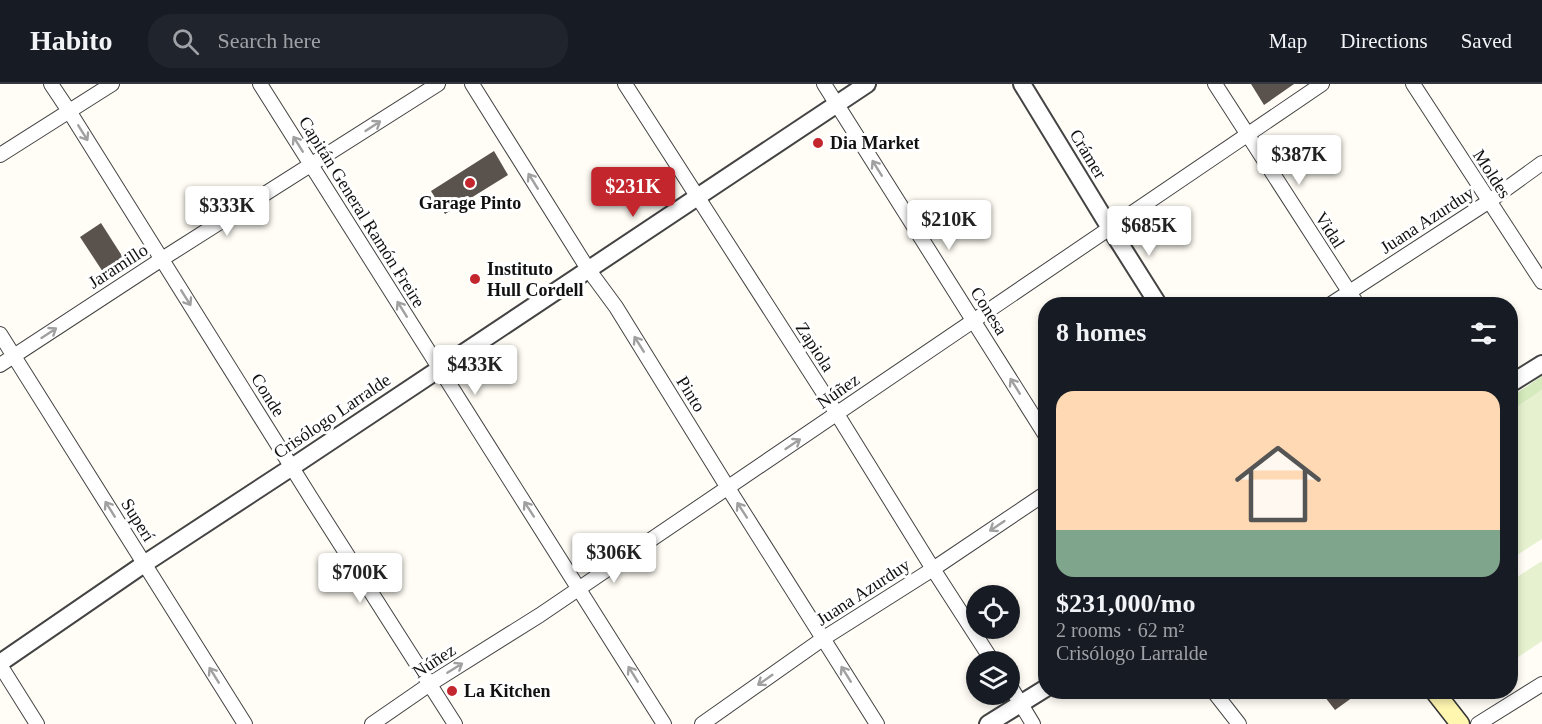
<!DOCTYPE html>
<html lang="en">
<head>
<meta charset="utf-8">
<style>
  :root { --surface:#171b24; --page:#20242c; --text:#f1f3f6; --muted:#9ea1a6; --line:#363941; --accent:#c4262e }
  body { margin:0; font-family:Georgia,serif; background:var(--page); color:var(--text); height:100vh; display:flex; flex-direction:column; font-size:22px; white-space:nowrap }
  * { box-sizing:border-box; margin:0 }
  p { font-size:20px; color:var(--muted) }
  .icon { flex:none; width:33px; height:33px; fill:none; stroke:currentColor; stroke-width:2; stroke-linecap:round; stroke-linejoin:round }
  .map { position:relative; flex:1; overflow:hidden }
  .sheet { position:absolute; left:1038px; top:213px; width:480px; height:402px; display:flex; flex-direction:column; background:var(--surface); border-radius:24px; box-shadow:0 3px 9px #0003 }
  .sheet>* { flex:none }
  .tools { position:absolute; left:966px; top:501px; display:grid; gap:12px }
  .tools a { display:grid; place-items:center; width:54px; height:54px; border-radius:50%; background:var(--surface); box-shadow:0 3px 9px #0003; font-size:30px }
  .price { position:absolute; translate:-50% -51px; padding:0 14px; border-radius:6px; background:#fff; color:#222; font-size:20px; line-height:39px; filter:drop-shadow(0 2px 3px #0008) }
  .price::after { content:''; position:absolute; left:50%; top:36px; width:18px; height:14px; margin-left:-9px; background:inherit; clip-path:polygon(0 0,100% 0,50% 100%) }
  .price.active { background:var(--accent); color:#fff }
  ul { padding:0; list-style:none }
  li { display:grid; align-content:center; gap:12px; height:318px; padding:0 18px }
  li span { display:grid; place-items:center; height:186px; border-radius:18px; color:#555 }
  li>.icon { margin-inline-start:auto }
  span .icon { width:108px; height:108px; fill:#fffc; stroke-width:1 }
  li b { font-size:26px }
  h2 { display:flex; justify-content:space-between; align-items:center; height:72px; padding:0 18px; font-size:26px }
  header { display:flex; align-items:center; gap:36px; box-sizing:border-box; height:84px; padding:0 30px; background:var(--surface); border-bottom:2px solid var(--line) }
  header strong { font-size:28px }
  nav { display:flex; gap:33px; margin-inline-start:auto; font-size:21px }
  .search { width:420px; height:54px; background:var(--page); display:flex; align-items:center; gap:15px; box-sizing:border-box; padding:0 21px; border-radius:24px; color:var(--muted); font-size:22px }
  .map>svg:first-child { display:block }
</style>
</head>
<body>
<header>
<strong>Habito</strong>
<div class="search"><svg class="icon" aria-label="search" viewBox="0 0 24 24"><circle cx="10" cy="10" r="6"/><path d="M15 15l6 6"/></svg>Search here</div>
<nav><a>Map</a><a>Directions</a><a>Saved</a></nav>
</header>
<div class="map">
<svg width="1542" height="640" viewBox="0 0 1542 640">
  <rect width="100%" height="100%" fill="#fffdf5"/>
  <path fill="#d5ebbd" d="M1542 292V306L1511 327V313Z"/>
  <path fill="#e6f2cf" d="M1542 306V455L1511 475V327Z
    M1542 477V557L1511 578V497Z"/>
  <path fill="#5a524d" d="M1251 0H1294L1264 21Z
    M494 67 508 91 445 130 431 107Z
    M101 139 124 175 103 188 80 153Z
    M1321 608H1360L1335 626Z"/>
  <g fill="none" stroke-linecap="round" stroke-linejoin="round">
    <g stroke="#444" stroke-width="16">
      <path id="minor" d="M51 0 69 27 311 414 455 640
        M260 0 664 640
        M472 0 588 185 616 223 728 404 877 640
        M625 0 837 330 933 485 993 578
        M824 0 1046 352
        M1215 0 1357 220
        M1413 0 1542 198
        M0 71 112 0
        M1331 220 1488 118 1542 79
        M0 250 245 640
        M0 281 162 175 438 0
        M0 581 37 640
        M1010 602 1033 640
        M1214 608 1239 640
        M372 640 430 600 540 531 1322 0
        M702 640 824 554 933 485 1046 409
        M1478 640 1542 600"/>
    </g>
    <g stroke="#444" stroke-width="20">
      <path id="tertiary" d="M1022 0 1110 144 1158 220
        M1510 300 1542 280
        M0 579 144 480 292 383 867 0
        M988 640 1046 604"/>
    </g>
    <g stroke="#333" stroke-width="21">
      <path id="secondary" d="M1435 608 1460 640"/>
    </g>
    <use href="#minor" stroke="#fff" stroke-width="14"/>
    <use href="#tertiary" stroke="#fff" stroke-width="16"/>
    <use href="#secondary" stroke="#fff6b0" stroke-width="18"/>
  </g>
  <defs><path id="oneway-shaft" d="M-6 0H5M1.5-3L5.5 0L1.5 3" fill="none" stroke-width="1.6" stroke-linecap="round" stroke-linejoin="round" transform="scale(1.5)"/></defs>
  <g stroke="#a0a0a0">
    <use href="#oneway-shaft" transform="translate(373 42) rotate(-33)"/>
    <use href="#oneway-shaft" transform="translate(83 49) rotate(58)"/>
    <use href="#oneway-shaft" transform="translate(298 60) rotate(-122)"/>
    <use href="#oneway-shaft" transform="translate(877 84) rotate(-122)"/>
    <use href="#oneway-shaft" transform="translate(533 97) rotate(-122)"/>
    <use href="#oneway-shaft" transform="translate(186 214) rotate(58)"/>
    <use href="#oneway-shaft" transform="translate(402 225) rotate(-122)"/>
    <use href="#oneway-shaft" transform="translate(49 249) rotate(-33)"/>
    <use href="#oneway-shaft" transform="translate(639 260) rotate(-122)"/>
    <use href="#oneway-shaft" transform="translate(1015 302) rotate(-122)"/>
    <use href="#oneway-shaft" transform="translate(793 360) rotate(-34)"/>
    <use href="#oneway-shaft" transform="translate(110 425) rotate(-122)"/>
    <use href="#oneway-shaft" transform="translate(529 425) rotate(-123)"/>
    <use href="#oneway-shaft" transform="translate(742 426) rotate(-123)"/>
    <use href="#oneway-shaft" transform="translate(997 442) rotate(146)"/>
    <use href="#oneway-shaft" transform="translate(455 584) rotate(-32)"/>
    <use href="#oneway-shaft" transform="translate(633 590) rotate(-122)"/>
    <use href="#oneway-shaft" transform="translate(846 590) rotate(-122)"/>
    <use href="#oneway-shaft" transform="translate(214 591) rotate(-122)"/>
    <use href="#oneway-shaft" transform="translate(765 596) rotate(145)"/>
  </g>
  <g fill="#c4262e" stroke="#fff" stroke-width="2">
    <circle cx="818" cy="59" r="6"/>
    <circle cx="470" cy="99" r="6"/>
    <circle cx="475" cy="195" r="6"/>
    <circle cx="452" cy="607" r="6"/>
  </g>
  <g text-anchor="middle" stroke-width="6" stroke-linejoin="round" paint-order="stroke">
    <g font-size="18" font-weight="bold" fill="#111" stroke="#fff" text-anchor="start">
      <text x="830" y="65">Dia Market</text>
      <text x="470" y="125" text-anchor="middle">Garage Pinto</text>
      <text x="487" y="191">Instituto<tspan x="487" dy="21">Hull Cordell</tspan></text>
      <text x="464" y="613">La Kitchen</text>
    </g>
    <g font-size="18" fill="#111" stroke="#fff">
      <text transform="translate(1088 70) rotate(59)" y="6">Crámer</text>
      <text transform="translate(1492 90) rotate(57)" y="6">Moldes</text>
      <text transform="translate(362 128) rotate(58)" y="6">Capitán General Ramón Freire</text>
      <text transform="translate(1427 136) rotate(-33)" y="6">Juana Azurduy</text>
      <text transform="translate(1330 146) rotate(57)" y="6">Vidal</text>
      <text transform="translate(118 182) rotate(-33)" y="6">Jaramillo</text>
      <text transform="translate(989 227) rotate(58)" y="6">Conesa</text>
      <text transform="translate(815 263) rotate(57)" y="6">Zapiola</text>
      <text transform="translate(838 307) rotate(-35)" y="6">Núñez</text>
      <text transform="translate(691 310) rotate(58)" y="6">Pinto</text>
      <text transform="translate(268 311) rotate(58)" y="6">Conde</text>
      <text transform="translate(332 332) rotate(-34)" y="6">Crisólogo Larralde</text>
      <text transform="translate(138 436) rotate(58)" y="6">Superí</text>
      <text transform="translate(863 508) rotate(-33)" y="6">Juana Azurduy</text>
      <text transform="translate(434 577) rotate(-33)" y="6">Núñez</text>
    </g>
  </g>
</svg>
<div class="tools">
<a><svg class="icon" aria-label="locate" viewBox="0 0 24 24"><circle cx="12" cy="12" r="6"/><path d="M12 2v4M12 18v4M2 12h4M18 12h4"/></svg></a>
<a><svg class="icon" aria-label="layers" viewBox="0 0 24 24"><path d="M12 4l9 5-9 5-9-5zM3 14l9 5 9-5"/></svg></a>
</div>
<b class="price" style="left:1299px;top:102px">$387K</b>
<b class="price active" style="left:633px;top:134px">$231K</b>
<b class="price" style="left:227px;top:153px">$333K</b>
<b class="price" style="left:949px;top:167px">$210K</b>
<b class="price" style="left:1149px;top:173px">$685K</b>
<b class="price" style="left:475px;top:312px">$433K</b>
<b class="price" style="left:614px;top:500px">$306K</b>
<b class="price" style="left:360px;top:520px">$700K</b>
<section class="sheet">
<h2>8 homes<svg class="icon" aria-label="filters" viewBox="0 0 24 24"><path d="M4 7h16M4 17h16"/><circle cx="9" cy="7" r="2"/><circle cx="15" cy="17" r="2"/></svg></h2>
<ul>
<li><span style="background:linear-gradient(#ffd9b3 75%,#7fa58c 0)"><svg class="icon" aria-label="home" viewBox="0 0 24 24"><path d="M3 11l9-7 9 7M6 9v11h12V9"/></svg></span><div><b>$231,000/mo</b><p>2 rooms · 62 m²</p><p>Crisólogo Larralde</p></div></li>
</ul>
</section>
</div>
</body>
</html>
